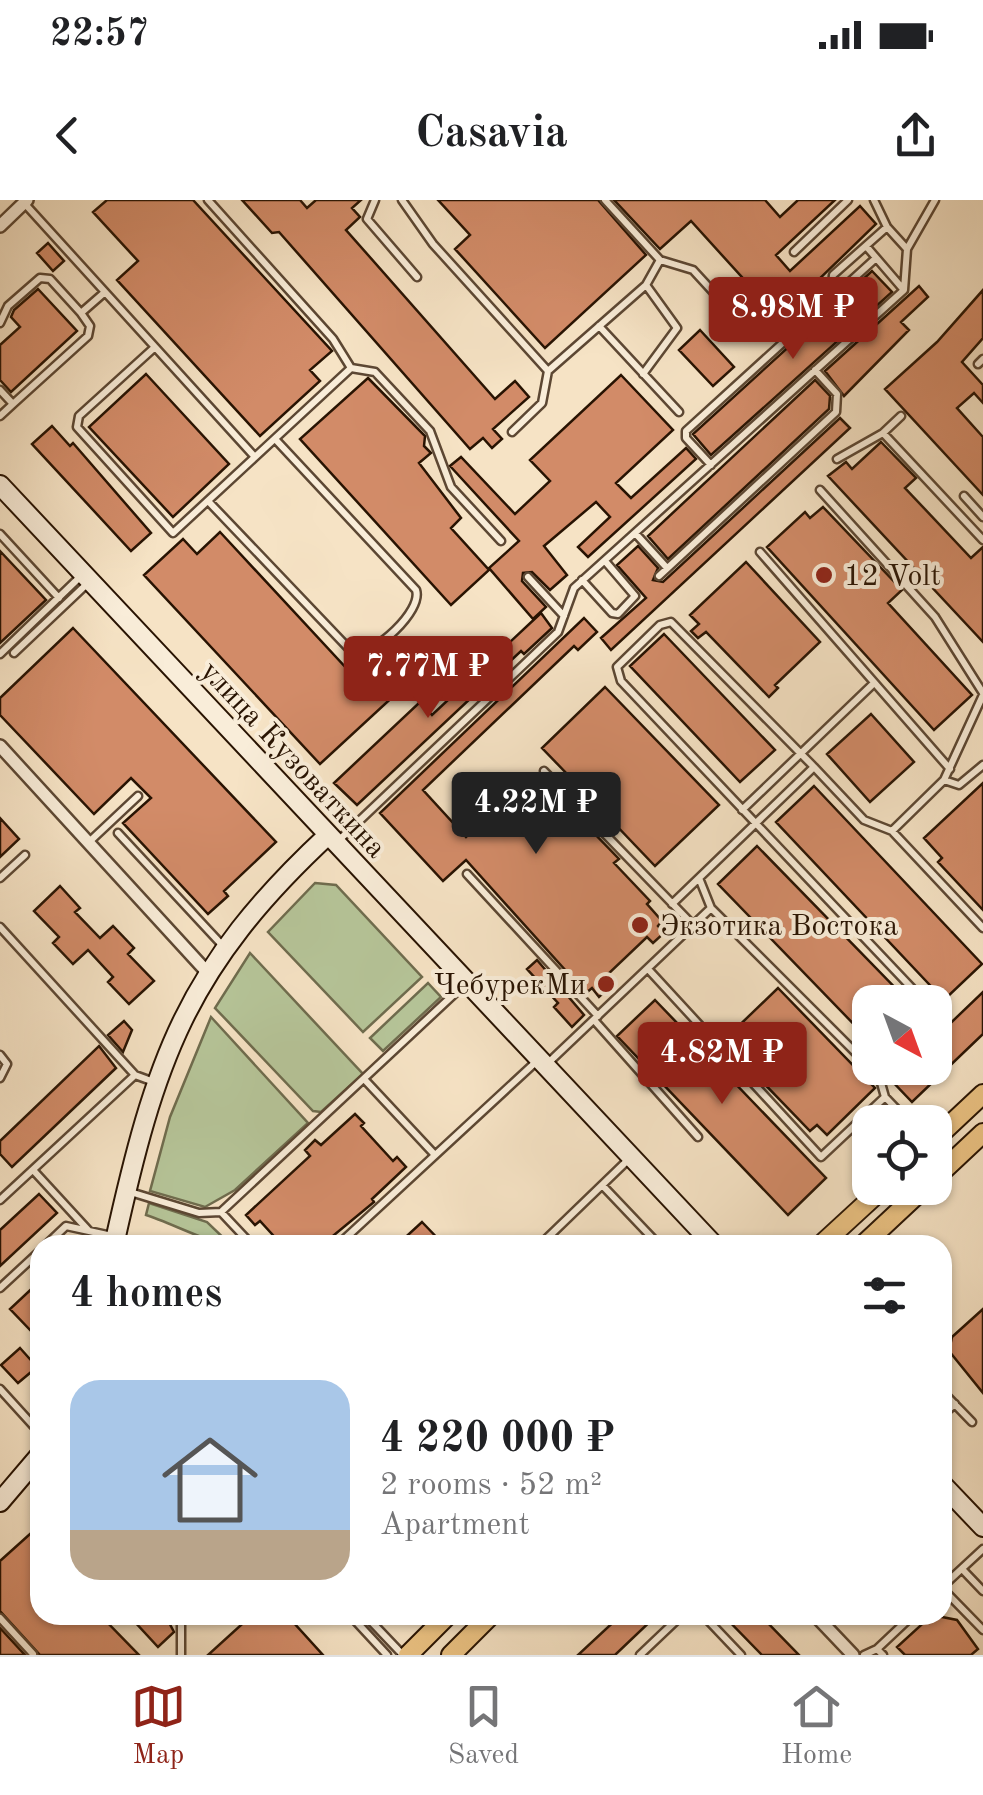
<!DOCTYPE html>
<html lang="en">
<head>
<meta charset="utf-8">
<style>
  :root { --surface:#fff; --page:#f2f2f2; --text:#202124; --muted:#757577; --line:#e0e0e0; --accent:#8f2418 }
  body { margin:0; font-family:"Old Standard TT",serif; background:var(--page); color:var(--text); height:100vh; display:flex; flex-direction:column; font-size:38px; white-space:nowrap }
  * { box-sizing:border-box; margin:0 }
  p { font-size:32px; color:var(--muted) }
  .icon { flex:none; width:55px; height:55px; fill:none; stroke:currentColor; stroke-width:2; stroke-linecap:round; stroke-linejoin:round }
  .map { position:relative; flex:1; overflow:hidden }
  .details { position:absolute; left:30px; top:1035px; width:922px; height:390px; display:flex; flex-direction:column; background:var(--surface); border-radius:30px; box-shadow:0 2px 8px #0004 }
  .details>* { flex:none }
  .needle { width:65px; rotate:139deg }
  .buttons { position:absolute; left:852px; top:785px; display:grid; gap:20px }
  .buttons a { display:grid; place-items:center; width:100px; height:100px; border-radius:20px; background:var(--surface); box-shadow:0 2px 8px #0004; font-size:50px }
  .price { position:absolute; translate:-50% -85px; padding:0 22px; border-radius:10px; background:var(--accent); color:#fff; font-size:32px; line-height:65px; filter:drop-shadow(0 2px 5px #0008) }
  .price::after { content:''; position:absolute; left:50%; top:60px; width:30px; height:22px; margin-left:-15px; background:inherit; clip-path:polygon(0 0,100% 0,50% 100%) }
  .price.current { background:#222; color:#fff }
  ul { padding:0; list-style:none }
  li { display:flex; align-items:center; gap:30px; height:250px; padding:0 40px }
  li+li { border-top:2px solid var(--line) }
  li span { display:grid; place-items:center; flex:none; width:280px; height:200px; border-radius:30px; color:#555 }
  li>.icon { margin-inline-start:auto }
  span .icon { width:120px; height:120px; fill:#fffc; stroke-width:1 }
  li b { font-size:42px }
  h2 { display:flex; justify-content:space-between; align-items:center; height:120px; padding:0 40px; font-size:42px }
  .status { display:flex; justify-content:space-between; align-items:center; height:70px; padding:0 50px; background:var(--surface); direction:ltr }
  .status svg { height:28px; fill:currentColor }
  header { display:flex; justify-content:space-between; align-items:center; height:130px; padding:0 40px; background:var(--surface); font-size:45px; font-weight:800 }
  .tabs { display:flex; justify-content:space-around; align-items:center; height:140px; border-top:2px solid var(--line); background:var(--surface); font-size:28px; color:var(--muted) }
  .tabs a { display:grid; justify-items:center; gap:5px }
  .tabs .current { color:var(--accent) }
  .map>svg:first-child { display:block }
</style>
</head>
<body>
<div class="status"><b>22:57</b><svg viewBox="0 0 49 12"><path d="M0 12V9h3v3zM5 12V6h3v6zM10 12V3h3v9zM15 12V0h3v12zM26 1h20v11H26zM47 4h2v5h-2z"/></svg></div>
<header><svg class="icon" aria-label="back" viewBox="0 0 24 24"><path d="M15 5l-7 7 7 7"/></svg>Casavia<svg class="icon" aria-label="share" viewBox="0 0 24 24"><path d="M12 15V3M7 8l5-5 5 5M5 13v7h14v-7"/></svg></header>
<div class="map">
<svg width="983" height="1455" viewBox="0 0 983 1455">
  <rect width="100%" height="100%" fill="#f6e3c5"/>
  <filter id="stains"><feTurbulence type="fractalNoise" baseFrequency=".002" numOctaves="4"/><feColorMatrix values="0 0 0 0 .2 0 0 0 0 .09 0 0 0 0 .02 0 0 0 .5 -.17"/></filter>
  <radialGradient id="worn" r=".72"><stop offset=".6" stop-color="#630" stop-opacity="0"/><stop offset="1" stop-color="#630" stop-opacity=".3"/></radialGradient>
  <path fill="#b6c599" stroke="#6f6c4e" stroke-width="2.5" d="M315 683 336 685 422 777 363 832 268 732Z
    M250 753 363 874 321 912 313 911 215 808Z
    M428 783 441 797 383 851 370 838Z
    M211 817 308 923 235 990 205 1007 150 991 170 917Z
    M149 1003 207 1022 231 1045C213 1045 169 1022 146 1015Z"/>
  <path fill="#d28b68" stroke="#281302" stroke-width="2.5" d="M107 0H193L332 151 310 170 320 181 260 236 117 80 138 61 93 12Z
    M242 0H300L307 8 316 0H361L352 8 360 17 346 30 495 199 515 181 529 197 493 229 502 239 492 248 483 238 470 249 279 32 272 33Z
    M438 0H598L646 55 545 148 455 49 470 35Z
    M614 0H765L780 17 798 0H835L776 55 790 71 860 6 876 24 779 118 691 21 660 49Z
    M48 43 64 61 53 71 37 53Z
    M872 71 892 92 711 255 693 234Z
    M919 86 928 97 901 122 909 130 844 196 825 171Z
    M38 89 77 131 11 192 0 180V145L20 127 11 117 14 110Z
    M983 90V138L962 162 983 185V203L974 193 957 208 983 237V295L885 189 937 142Z
    M700 130 734 167 713 186 679 150Z
    M146 174 229 264 173 317 89 227Z
    M621 175 673 230 616 283 631 298 686 248 696 259 588 357 578 347 610 317 596 302 544 346 567 375 550 390 532 372 523 373 522 381 546 407 533 419 489 368 519 341 450 266 461 257 515 314 550 281 530 260Z
    M368 178 425 236 424 246 431 253 419 263 461 318 451 328 489 370 451 405 300 239Z
    M815 180 830 196 829 209 668 359 648 336Z
    M840 218 850 228 611 450 601 438 646 398 617 365 638 346 658 368 653 380 663 382Z
    M52 226 70 246 73 243 151 333 131 351 32 244Z
    M881 242 916 278 905 288 971 358 983 347V442L828 276 846 262 852 269Z
    M823 307 902 390 888 403 972 495 934 530 767 347 805 312 810 318Z
    M220 332 362 485 403 447 423 469 320 564 144 375 183 339 197 354Z
    M0 351 46 400 0 443Z
    M746 362 820 442 775 485 778 488 769 497 706 432 698 438 691 431 699 424 690 415Z
    M541 413 552 428 524 454 521 451 357 605 334 583 420 502 432 515Z
    M584 418 597 432 578 450 574 446 423 590 466 637 525 582 542 600 552 590 619 659 614 663 650 701 647 704 662 721 658 726 664 733 653 743 647 737 607 775 614 783 599 797 592 788 586 793 466 660 443 681 380 613Z
    M73 428 276 642 224 691 228 696 208 714 123 623 151 598 131 578 94 614 0 515V498Z
    M664 434 775 550 740 582 630 466Z
    M605 487 719 605 655 666 590 598 585 603 563 580 568 575 542 548Z
    M871 514 914 562 870 602 827 554Z
    M983 583V710L938 662 942 658 924 638Z
    M814 586 982 764 944 800 776 622Z
    M0 618 19 639 0 657Z
    M757 646 909 802H870V841L718 684Z
    M60 686 80 708 75 712 100 738 113 726 134 748 128 754 154 781 129 804 108 782 113 777 88 750 73 764 53 743 59 737 34 711Z
    M537 760 584 815 572 827 554 807 558 803 527 769Z
    M778 788 875 888 827 935 817 925 810 931 723 841Z
    M983 792V834L912 902 891 880 904 868H935V838Z
    M655 800 826 978 788 1015 617 836Z
    M124 821 132 830 123 852 108 835Z
    M99 846 116 868 12 967 0 954V941Z
    M355 914 364 923 361 926 393 961 397 957 406 967 372 999 374 1002 322 1045H282L260 1021 255 1025 246 1015 310 956 305 950 315 940 321 945Z
    M39 994 57 1013 0 1066V1030Z
    M422 1022 444 1045H397Z
    M40 1081V1126L33 1133 10 1109Z
    M983 1109V1193L949 1151 952 1137Z
    M20 1148 37 1167 18 1183 1 1165Z
    M40 1325V1415H100L139 1455H40L0 1411V1361Z
    M140 1415H165L174 1432 158 1447 134 1421Z
    M252 1415H302L294 1423 323 1455H208Z
    M621 1415H657L615 1455H578Z
    M723 1415H760L799 1455H762Z
    M932 1415 957 1420 978 1449 971 1455H905L897 1447Z
    M0 1428 25 1455H0Z"/>
  <g fill="none" stroke-linecap="round" stroke-linejoin="round">
    <g stroke="#5c4733" stroke-width="11">
      <path id="lane" d="M208 0 333 139 351 168 255 257
        M375 0 367 19 417 77
        M402 0 433 44 548 171
        M605 0 660 60 693 70 750 132
        M874 0 887 27 907 49
        M25 4 255 257 173 333 77 227 79 216 155 147
        M866 46 903 89
        M794 52 848 0
        M832 98 876 58
        M0 123 8 106 40 78 50 79 81 113 105 92
        M599 126 679 212
        M978 164 983 159
        M351 168 375 172 430 231 451 287 501 341
        M643 174 677 128 646 85
        M0 190 13 204 88 136 90 126 81 113
        M0 216 13 204
        M512 232 542 203 548 171 646 85 660 60
        M883 233 901 216
        M837 259 883 233 983 340
        M711 265 686 238V231L831 99 833 75 887 27
        M820 290 935 417 983 493
        M964 296 983 317
        M208 301 354 454C374 455 423 411 416 390L275 239
        M635 333 667 368
        M0 334 59 398
        M760 352 950 569
        M659 376 836 212 837 194 815 170
        M528 377 564 416
        M582 380 612 413 618 414 635 396 605 361
        M14 453 89 382
        M0 454 82 375
        M814 567 671 422 660 425 617 467 621 481 925 802
        M544 571 693 725
        M944 580 959 585 983 565
        M742 610 872 485
        M892 631 944 580 983 495
        M118 633 223 746
        M88 643 138 596
        M336 643 558 432 574 388 904 90 907 49 935 0
        M467 674 598 816
        M0 678 25 655
        M699 678 711 708
        M672 704 814 567 864 620 892 631 983 728
        M0 727 135 875
        M648 769 821 957 885 897
        M935 813 940 818 935 822
        M594 820 698 937
        M0 855 7 864 0 878
        M546 865 711 708 870 867
        M870 868 879 876 885 897 909 922
        M879 876 888 868
        M364 879 435 955
        M33 970 89 1031
        M602 985 659 1045
        M127 991 199 1013 221 1012 466 783
        M0 1000 135 875 154 882
        M221 1012 252 1045
        M46 1045 66 1026 112 1036
        M338 1045 538 860
        M540 1045 630 958
        M0 1088 40 1051
        M0 1189 40 1233
        M942 1191 972 1222
        M942 1215 955 1204
        M962 1369 983 1391
        M942 1387 983 1349
        M942 1388 983 1430
        M350 1415 387 1455
        M365 1415 403 1455
        M703 1415 741 1455
        M0 1418 33 1454
        M181 1455V1415
        M640 1455 682 1415
        M864 1455 877 1449
        M883 1455 877 1449 913 1415"/>
    </g>
    <g stroke="#5c4733" stroke-width="16">
      <path id="street" d="M0 26 27 0
        M0 546 207 772
        M815 1415 853 1455"/>
    </g>
    <g stroke="#281302" stroke-width="22">
      <path id="secondary" d="M0 285 714 1045
        M114 1045C155 860 185 768 328 635
        M942 1284 983 1327
        M0 1302 40 1255"/>
    </g>
    <g stroke="#281302" stroke-width="22">
      <path id="primary" d="M935 939 983 894
        M935 978 983 933
        M821 1045 883 988
        M863 1045 924 988
        M408 1455 448 1415
        M451 1455 491 1415"/>
    </g>
    <use href="#lane" stroke="#f9edd9" stroke-width="6"/>
    <use href="#street" stroke="#f9edd9" stroke-width="11"/>
    <use href="#secondary" stroke="#f9edd9" stroke-width="18"/>
    <use href="#primary" stroke="#ebc282" stroke-width="18"/>
  </g>
  <g fill="#8f2418" stroke="#f9edd9" stroke-width="4">
    <circle cx="824" cy="375" r="10"/>
    <circle cx="640" cy="725" r="10"/>
    <circle cx="606" cy="784" r="10"/>
  </g>
  <g text-anchor="middle" stroke-width="8" stroke-linejoin="round" paint-order="stroke">
    <g font-size="30" fill="#281302" stroke="#f9edd9" text-anchor="start">
      <text x="844" y="385">12 Volt</text>
      <text x="660" y="735">Экзотика Востока</text>
      <text x="586" y="794" text-anchor="end">ЧебурекМи</text>
    </g>
    <g font-size="30" fill="#281302" stroke="#f9edd9">
      <text transform="translate(294 559) rotate(47)" y="10">улица Кузоваткина</text>
    </g>
  </g>
  <rect width="100%" height="100%" filter="url(#stains)"/>
  <rect width="100%" height="100%" fill="url(#worn)"/>
</svg>
<div class="buttons">
<a><svg class="needle" viewBox="-14 -14 28 28"><path d="M0-13l5 13h-10z" fill="#e53935"/><path d="M0 13l5-13h-10z" fill="#757577"/></svg></a>
<a><svg class="icon" aria-label="locate" viewBox="0 0 24 24"><circle cx="12" cy="12" r="6"/><path d="M12 2v4M12 18v4M2 12h4M18 12h4"/></svg></a>
</div>
<b class="price" style="left:793px;top:162px">8.98M ₽</b>
<b class="price" style="left:428px;top:521px">7.77M ₽</b>
<b class="price current" style="left:536px;top:657px">4.22M ₽</b>
<b class="price" style="left:722px;top:907px">4.82M ₽</b>
<section class="details">
<h2>4 homes<svg class="icon" aria-label="filters" viewBox="0 0 24 24"><path d="M4 7h16M4 17h16"/><circle cx="9" cy="7" r="2"/><circle cx="15" cy="17" r="2"/></svg></h2>
<ul>
<li><span style="background:linear-gradient(#a9c7e8 75%,#b9a48a 0)"><svg class="icon" aria-label="home" viewBox="0 0 24 24"><path d="M3 11l9-7 9 7M6 9v11h12V9"/></svg></span><div><b>4 220 000 ₽</b><p>2 rooms · 52 m²</p><p>Apartment</p></div></li>
</ul>
</section>
</div>
<nav class="tabs">
<a class="current"><svg class="icon" aria-label="map" viewBox="0 0 24 24"><path d="M3 6l6-2 6 2 6-2v14l-6 2-6-2-6 2zM9 4v14M15 6v14"/></svg>Map</a>
<a><svg class="icon" aria-label="saved" viewBox="0 0 24 24"><path d="M7 4h10v16l-5-4-5 4z"/></svg>Saved</a>
<a><svg class="icon" aria-label="home" viewBox="0 0 24 24"><path d="M3 11l9-7 9 7M6 9v11h12V9"/></svg>Home</a>
</nav>
</body>
</html>
